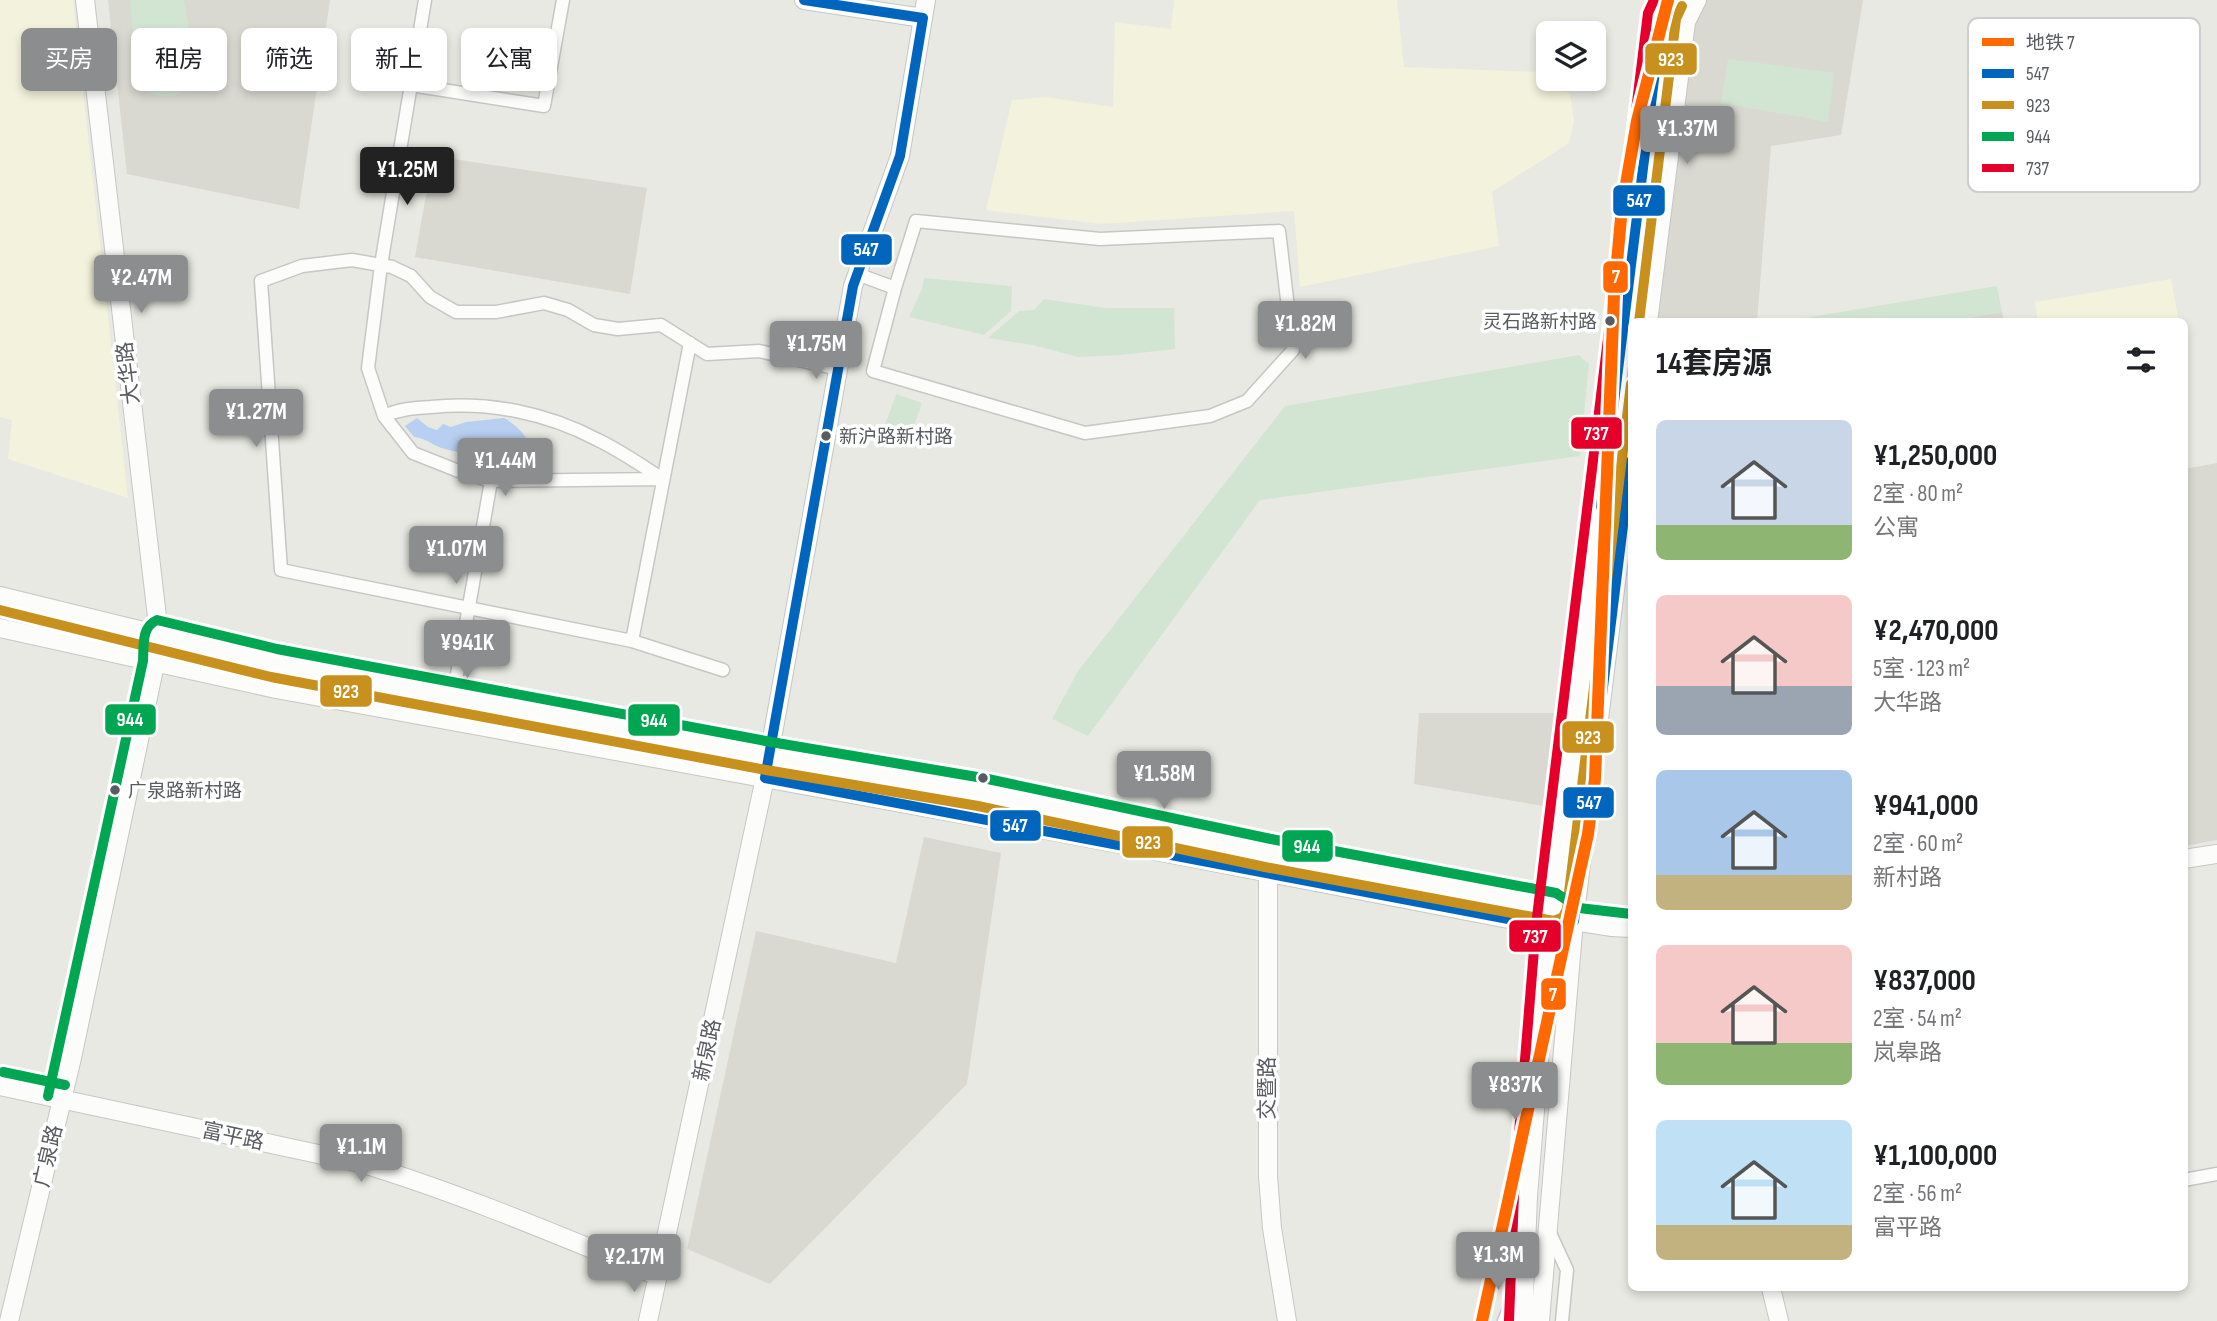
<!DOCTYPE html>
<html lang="zh">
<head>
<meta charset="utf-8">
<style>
  :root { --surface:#fff; --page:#f6f6f6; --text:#202124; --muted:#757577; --accent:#8b8d8e }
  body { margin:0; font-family:"Sofia Sans Condensed","Noto Sans SC",sans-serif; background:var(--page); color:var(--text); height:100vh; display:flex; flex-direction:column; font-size:26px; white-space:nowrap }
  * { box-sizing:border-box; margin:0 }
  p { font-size:23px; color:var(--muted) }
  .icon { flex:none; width:38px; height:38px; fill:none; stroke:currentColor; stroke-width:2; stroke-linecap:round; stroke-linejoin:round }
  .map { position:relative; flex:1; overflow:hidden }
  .details { position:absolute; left:1628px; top:318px; width:560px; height:973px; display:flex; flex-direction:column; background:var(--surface); border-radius:10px; box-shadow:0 4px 10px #0003 }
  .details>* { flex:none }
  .banner { position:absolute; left:21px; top:28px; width:665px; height:63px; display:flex; gap:14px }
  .controls { position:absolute; left:1536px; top:21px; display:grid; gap:14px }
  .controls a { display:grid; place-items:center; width:70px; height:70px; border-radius:10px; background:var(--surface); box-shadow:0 4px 10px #0003; font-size:35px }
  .price { position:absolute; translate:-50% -60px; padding:0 16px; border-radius:7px; background:var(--accent); color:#fff; font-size:23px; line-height:46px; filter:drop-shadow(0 2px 4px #0008) }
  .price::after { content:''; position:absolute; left:50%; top:42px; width:21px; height:16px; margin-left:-10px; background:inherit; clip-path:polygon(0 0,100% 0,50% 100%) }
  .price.active { background:#222; color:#fff }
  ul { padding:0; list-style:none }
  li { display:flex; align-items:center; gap:21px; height:175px; padding:0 28px }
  li span { display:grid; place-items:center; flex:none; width:196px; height:140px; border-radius:10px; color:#555 }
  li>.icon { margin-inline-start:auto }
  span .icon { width:84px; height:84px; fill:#fffc; stroke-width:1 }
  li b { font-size:30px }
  h2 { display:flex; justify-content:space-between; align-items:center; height:84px; padding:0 28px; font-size:30px }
  .chip { padding:0 24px; border-radius:10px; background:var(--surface); box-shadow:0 4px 10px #0003; font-size:24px; line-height:63px }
  .chip.active { background:var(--accent); color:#fff }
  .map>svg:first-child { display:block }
</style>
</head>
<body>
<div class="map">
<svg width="2217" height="1321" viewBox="0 0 2217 1321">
  <rect width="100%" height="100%" fill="#e9e9e3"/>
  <path fill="#f3f2dc" d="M0 0H73L128 498 8 459 12 420 0 417Z
    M1174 0H1397L1404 67 1540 72 1570 94 1574 121 1569 143 1492 192 1499 246 1300 287 1294 211 1101 224 986 210 1012 100 1045 97 1113 107 1115 22 1171 29Z
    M2171 279 2179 322H2038L2035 302Z"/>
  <path fill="#d9d9d1" d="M108 0H330L299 209 127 174Z
    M1707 0H1863L1841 135 1771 146 1757 322H1657L1694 25Z
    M433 156 647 188 630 294 415 257Z
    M2002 312 2004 322H1944Z
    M2217 463V840L2184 846V469Z
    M1419 713H1560L1549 807 1414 784Z
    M924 837 1001 853 967 1084 770 1284 687 1249 756 931 896 963Z"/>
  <path fill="#d1e5d2" d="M130 0H184L196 74C187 87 180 99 162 96 153 95 145 90 140 82 135 71 132 16 130 0Z
    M1728 59 1834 73 1828 122 1721 103Z
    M924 278 1012 286 1011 311 984 335 909 317 922 289Z
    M1997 286 2002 312 1944 322H1781Z
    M1044 299 1106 308H1174L1175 349 1121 355 1078 357 1033 345 988 338 1019 311 1034 310Z
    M1579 355 1589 364 1580 456 1260 500 1088 736 1052 719 1078 671 1285 406Z
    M896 394 922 403 911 434 885 425Z"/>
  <path fill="#b8cff2" d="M417 418 428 427 437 430 443 424 451 427 466 422 504 418C523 429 530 441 537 462 512 468 505 469 483 458 473 452 456 453 445 449 433 446 427 438 414 437L405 426Z"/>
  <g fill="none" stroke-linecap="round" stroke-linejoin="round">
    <g stroke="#c6c7c5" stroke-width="15">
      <path id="street" d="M425 0 381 265 368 368 384 416 413 453 456 470 491 481 663 479
        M411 85 544 106 563 0
        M857 274 895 288 873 371 1085 433 1210 416 1247 401 1293 350 1279 231 1100 239 916 221 895 288
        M690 343 632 641 281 570 261 281 302 266 352 260 392 267 411 276 430 297 456 312H496L544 303 568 310 594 325 618 329 661 325 707 354 759 351 838 369
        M384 416C399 409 414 408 431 407 489 401 547 413 598 440 621 451 642 466 663 479
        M632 641 723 670
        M453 697 491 481
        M2184 1180 2217 1174
        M1549 1231 1567 1270 1562 1321
        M1504 1321 1522 1278"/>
    </g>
    <g stroke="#c6c6c5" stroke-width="20">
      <path id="secondary" d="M804 0 923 18
        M1648 322 1686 22 1697 0
        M0 596 274 663 769 756 981 792 1268 853 1553 907 1574 921
        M0 628 276 689 1005 822 1550 927 1574 921 1612 927 1631 928
        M2184 859 2217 854
        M1268 864V1176L1272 1228 1287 1321
        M0 1086 360 1163C462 1194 560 1236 658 1276
        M1771 1288 1779 1321
        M9 1321 72 1058 158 650 159 634 85 0
        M648 1321 765 778 853 286 900 156 926 0
        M1523 1321 1528 1196 1550 927 1662 15 1669 0
        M1540 1321 1574 921 1631 461"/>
    </g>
    <use href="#street" stroke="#fcfcfb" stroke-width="12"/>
    <use href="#secondary" stroke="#fcfcfb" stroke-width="18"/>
    <g stroke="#fff" stroke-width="16">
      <path id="bus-1" d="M804 0 923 18
        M923 18 900 156 853 286 765 778 1550 927 1574 921 1631 461
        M1601 507 1662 15 1669 0"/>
    </g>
    <g stroke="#fff" stroke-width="16">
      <path id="bus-2" d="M1639 322 1676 19 1682 6
        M0 610 271 677 766 770 978 806 1265 867 1554 921 1563 917 1567 909 1631 384"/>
    </g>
    <g stroke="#fff" stroke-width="16">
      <path id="bus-3" d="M3 1072 65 1085
        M48 1096 143 661C144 646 141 627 157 620L277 649 771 742 983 778 1271 839 1556 893 1579 908 1631 914"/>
    </g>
    <g stroke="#fff" stroke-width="16">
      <path id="bus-4" d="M1509 1320 1514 1195 1536 925 1648 13 1654 0"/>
    </g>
    <use href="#bus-1" stroke="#0065bd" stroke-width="10"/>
    <use href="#bus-2" stroke="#c8901d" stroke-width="10"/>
    <use href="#bus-3" stroke="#00a651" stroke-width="10"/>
    <use href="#bus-4" stroke="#e4002b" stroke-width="10"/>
    <g stroke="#fff" stroke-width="18">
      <path id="metro-1" d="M1482 1321 1588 834 1595 779 1614 295 1622 207 1637 121 1668 0"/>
    </g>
    <use href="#metro-1" stroke="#ff6900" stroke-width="12"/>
  </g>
  <g fill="#595b61" stroke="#fff" stroke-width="2.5">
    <circle cx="1610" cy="321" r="6"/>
    <circle cx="826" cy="436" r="6"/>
    <circle cx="983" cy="778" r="6"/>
    <circle cx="115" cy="790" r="6"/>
  </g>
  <g text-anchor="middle" stroke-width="7" stroke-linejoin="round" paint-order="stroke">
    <g font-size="19" fill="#595b61" stroke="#fff" text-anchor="start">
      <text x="1597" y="328" text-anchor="end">灵石路新村路</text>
      <text x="839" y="443">新沪路新村路</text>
      <text x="128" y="797">广泉路新村路</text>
    </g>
    <g font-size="21" fill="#595b61" stroke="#fff">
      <text transform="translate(128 373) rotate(-97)" y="7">大华路</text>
      <text transform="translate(707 1050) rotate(-78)" y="7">新泉路</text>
      <text transform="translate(1267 1088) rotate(-90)" y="7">交暨路</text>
      <text transform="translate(233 1136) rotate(12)" y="7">富平路</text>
      <text transform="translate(48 1156) rotate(-77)" y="7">广泉路</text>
    </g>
  </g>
  <rect x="1968" y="18" width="232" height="174" rx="10" fill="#fff" stroke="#cdced0" stroke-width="2"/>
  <rect x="1982" y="38" width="32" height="8" fill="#ff6900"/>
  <rect x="1982" y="69" width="32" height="9" fill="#0065bd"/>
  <rect x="1982" y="101" width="32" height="8" fill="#c8901d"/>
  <rect x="1982" y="132" width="32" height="9" fill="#00a651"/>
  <rect x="1982" y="164" width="32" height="8" fill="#e4002b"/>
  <g font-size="19" fill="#595b61">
    <text x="2026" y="49">地铁 7</text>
    <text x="2026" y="80">547</text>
    <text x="2026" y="112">923</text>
    <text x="2026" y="143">944</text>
    <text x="2026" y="175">737</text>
  </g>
  <g stroke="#fff" stroke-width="2.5">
    <rect x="1644" y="42" width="54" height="34" rx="7" fill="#c8901d"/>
    <rect x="1612" y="184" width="54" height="33" rx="7" fill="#0065bd"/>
    <rect x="840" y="233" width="53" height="33" rx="7" fill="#0065bd"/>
    <rect x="1602" y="260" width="27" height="34" rx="7" fill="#ff6900"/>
    <rect x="1570" y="416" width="53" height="34" rx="7" fill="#e4002b"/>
    <rect x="319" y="674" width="54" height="34" rx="7" fill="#c8901d"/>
    <rect x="104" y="703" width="53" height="33" rx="7" fill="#00a651"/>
    <rect x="627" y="703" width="54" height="34" rx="7" fill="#00a651"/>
    <rect x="1561" y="720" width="54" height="34" rx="7" fill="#c8901d"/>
    <rect x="1562" y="786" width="53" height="33" rx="7" fill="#0065bd"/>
    <rect x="989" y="809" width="53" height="33" rx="7" fill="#0065bd"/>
    <rect x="1121" y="825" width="53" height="34" rx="7" fill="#c8901d"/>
    <rect x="1281" y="829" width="53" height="34" rx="7" fill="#00a651"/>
    <rect x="1508" y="919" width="54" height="34" rx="7" fill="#e4002b"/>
    <rect x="1540" y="977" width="27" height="34" rx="7" fill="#ff6900"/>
  </g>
  <g font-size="19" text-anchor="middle" font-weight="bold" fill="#fff">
    <text x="1671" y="66">923</text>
    <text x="1639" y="207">547</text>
    <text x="866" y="256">547</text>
    <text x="1616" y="283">7</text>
    <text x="1596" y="440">737</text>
    <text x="346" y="698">923</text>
    <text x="130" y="726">944</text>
    <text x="654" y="727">944</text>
    <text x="1588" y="744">923</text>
    <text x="1589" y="809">547</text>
    <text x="1015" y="832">547</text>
    <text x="1148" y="849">923</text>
    <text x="1307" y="853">944</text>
    <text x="1535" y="943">737</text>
    <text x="1553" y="1001">7</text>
  </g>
</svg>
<div class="controls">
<a><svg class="icon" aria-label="layers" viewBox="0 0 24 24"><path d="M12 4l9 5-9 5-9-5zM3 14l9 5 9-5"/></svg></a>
</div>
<b class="price" style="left:1687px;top:166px">¥1.37M</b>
<b class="price active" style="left:407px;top:207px">¥1.25M</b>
<b class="price" style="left:141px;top:315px">¥2.47M</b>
<b class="price" style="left:1305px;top:361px">¥1.82M</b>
<b class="price" style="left:816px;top:381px">¥1.75M</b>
<b class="price" style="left:256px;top:449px">¥1.27M</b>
<b class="price" style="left:505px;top:498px">¥1.44M</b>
<b class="price" style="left:456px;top:586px">¥1.07M</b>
<b class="price" style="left:467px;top:680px">¥941K</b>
<b class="price" style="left:1164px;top:811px">¥1.58M</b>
<b class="price" style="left:1515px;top:1122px">¥837K</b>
<b class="price" style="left:361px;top:1184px">¥1.1M</b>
<b class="price" style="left:1498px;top:1292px">¥1.3M</b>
<b class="price" style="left:634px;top:1294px">¥2.17M</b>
<div class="banner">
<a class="chip active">买房</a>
<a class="chip">租房</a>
<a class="chip">筛选</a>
<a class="chip">新上</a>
<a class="chip">公寓</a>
</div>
<section class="details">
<h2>14套房源<svg class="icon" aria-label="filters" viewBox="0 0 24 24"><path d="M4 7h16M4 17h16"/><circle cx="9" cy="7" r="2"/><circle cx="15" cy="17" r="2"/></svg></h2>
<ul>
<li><span style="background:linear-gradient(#c9d6e8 75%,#8fb573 0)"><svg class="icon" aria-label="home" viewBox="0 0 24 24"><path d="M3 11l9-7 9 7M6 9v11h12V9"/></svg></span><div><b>¥1,250,000</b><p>2室 · 80 m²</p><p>公寓</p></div></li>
<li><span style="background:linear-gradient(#f6c9c9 65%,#9aa5b1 0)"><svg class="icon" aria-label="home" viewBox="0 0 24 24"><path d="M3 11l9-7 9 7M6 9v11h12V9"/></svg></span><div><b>¥2,470,000</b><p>5室 · 123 m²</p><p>大华路</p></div></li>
<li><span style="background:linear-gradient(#a9c7e8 75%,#c2b280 0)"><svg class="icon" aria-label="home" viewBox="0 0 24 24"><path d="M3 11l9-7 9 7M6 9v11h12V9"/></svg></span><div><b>¥941,000</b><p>2室 · 60 m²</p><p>新村路</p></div></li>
<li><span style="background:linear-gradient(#f6c9c9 70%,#8fb573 0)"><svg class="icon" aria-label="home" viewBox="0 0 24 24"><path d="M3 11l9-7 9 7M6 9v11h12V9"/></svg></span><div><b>¥837,000</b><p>2室 · 54 m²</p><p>岚皋路</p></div></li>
<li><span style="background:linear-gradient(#bfe0f5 75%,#c2b280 0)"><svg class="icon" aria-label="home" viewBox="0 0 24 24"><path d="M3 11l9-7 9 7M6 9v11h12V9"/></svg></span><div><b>¥1,100,000</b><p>2室 · 56 m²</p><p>富平路</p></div></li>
</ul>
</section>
</div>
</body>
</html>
